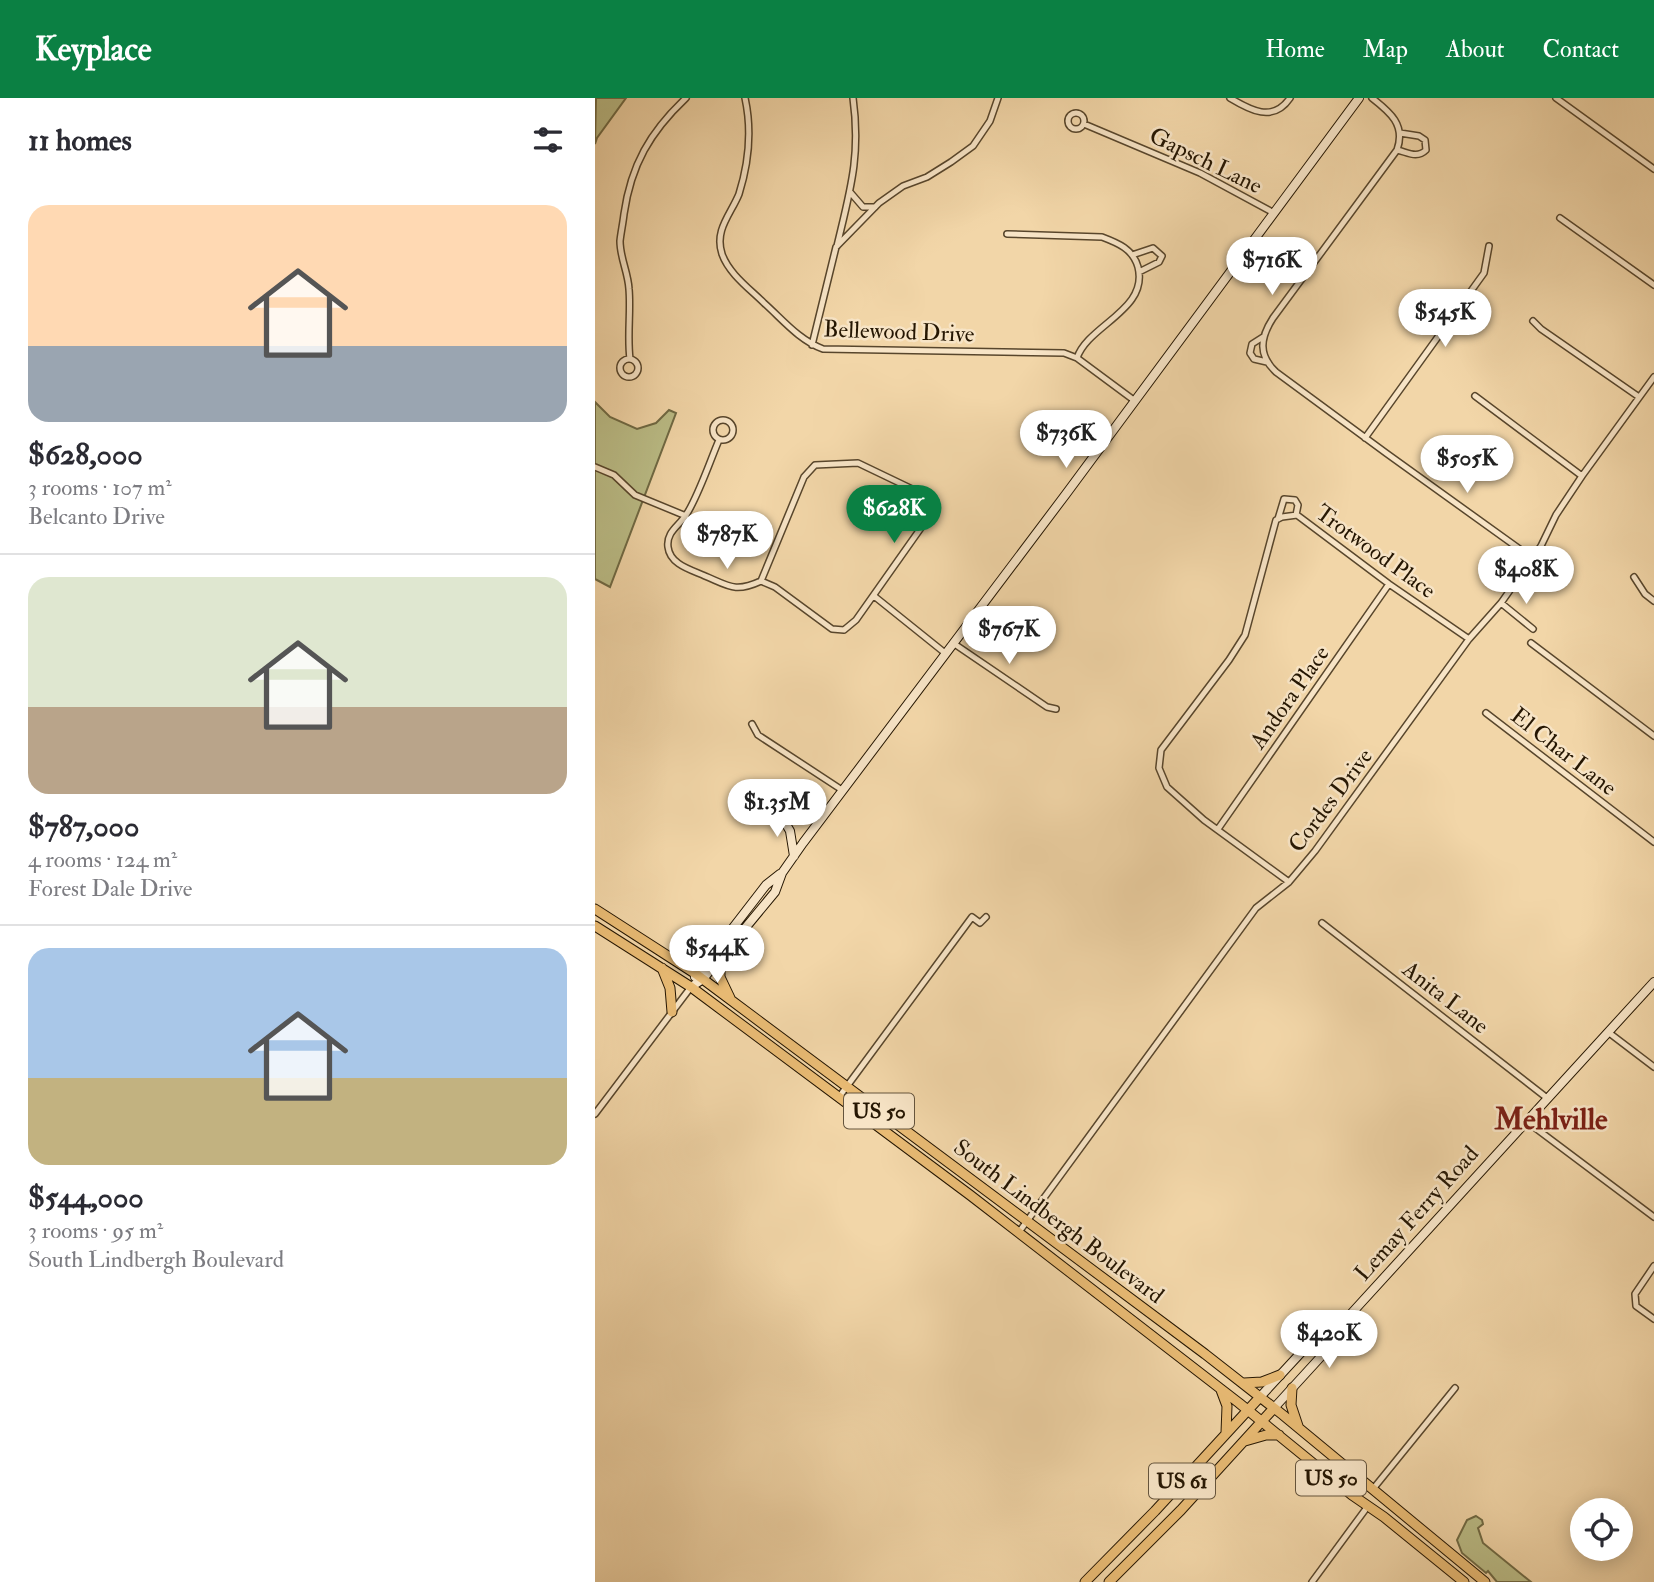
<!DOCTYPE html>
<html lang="en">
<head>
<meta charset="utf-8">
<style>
  :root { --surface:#fff; --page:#f2f2f3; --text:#2b2b33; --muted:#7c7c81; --line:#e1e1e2; --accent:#0b8043 }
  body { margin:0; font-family:"IM FELL Double Pica",serif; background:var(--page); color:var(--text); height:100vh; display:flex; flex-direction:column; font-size:26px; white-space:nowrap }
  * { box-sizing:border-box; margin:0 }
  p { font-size:23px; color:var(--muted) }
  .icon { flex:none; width:38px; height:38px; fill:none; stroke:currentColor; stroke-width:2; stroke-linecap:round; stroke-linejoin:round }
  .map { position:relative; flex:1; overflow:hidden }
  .drawer { display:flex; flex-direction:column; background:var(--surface); width:595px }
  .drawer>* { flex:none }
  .fabs { position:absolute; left:975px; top:1400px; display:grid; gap:14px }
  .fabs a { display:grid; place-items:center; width:63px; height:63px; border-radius:50%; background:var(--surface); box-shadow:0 4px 18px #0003; font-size:35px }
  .price { position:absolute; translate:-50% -60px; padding:0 16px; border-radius:24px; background:#fff; color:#222; font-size:23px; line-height:46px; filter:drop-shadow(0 2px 4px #0008) }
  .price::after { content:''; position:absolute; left:50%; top:42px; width:21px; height:16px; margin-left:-10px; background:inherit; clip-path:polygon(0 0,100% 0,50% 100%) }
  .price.current { background:var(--accent); color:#fff }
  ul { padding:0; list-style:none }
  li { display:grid; align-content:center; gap:14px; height:371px; padding:0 28px }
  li+li { border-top:2px solid var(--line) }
  li span { display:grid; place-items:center; height:217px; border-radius:21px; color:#555 }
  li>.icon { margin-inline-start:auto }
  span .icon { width:126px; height:126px; fill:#fffc; stroke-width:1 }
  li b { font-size:30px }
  h2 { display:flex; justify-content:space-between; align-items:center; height:84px; padding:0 28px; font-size:30px }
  header { display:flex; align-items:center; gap:42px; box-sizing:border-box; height:98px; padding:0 35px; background:var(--accent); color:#fff }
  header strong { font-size:33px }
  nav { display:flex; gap:38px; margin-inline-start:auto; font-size:24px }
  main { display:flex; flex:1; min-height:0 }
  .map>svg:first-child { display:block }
</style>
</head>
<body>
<header>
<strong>Keyplace</strong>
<nav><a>Home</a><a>Map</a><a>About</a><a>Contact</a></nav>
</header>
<main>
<section class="drawer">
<h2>11 homes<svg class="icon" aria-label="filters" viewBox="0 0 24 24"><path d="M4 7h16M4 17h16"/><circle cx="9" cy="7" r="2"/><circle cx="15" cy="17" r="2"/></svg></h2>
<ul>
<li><span style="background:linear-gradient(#ffd9b3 65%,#9aa5b1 0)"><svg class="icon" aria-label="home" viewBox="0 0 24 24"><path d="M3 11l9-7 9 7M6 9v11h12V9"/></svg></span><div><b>$628,000</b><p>3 rooms · 107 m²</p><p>Belcanto Drive</p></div></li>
<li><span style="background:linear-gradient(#dfe7d0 60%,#b9a48a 0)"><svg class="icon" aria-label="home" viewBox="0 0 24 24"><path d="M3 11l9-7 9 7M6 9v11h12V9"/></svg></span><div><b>$787,000</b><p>4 rooms · 124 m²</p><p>Forest Dale Drive</p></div></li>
<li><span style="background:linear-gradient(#a9c7e8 60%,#c2b280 0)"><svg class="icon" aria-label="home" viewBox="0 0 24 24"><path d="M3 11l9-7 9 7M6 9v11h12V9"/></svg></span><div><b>$544,000</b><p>3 rooms · 95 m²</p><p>South Lindbergh Boulevard</p></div></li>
</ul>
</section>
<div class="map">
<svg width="1059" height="1484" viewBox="0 0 1059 1484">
  <rect width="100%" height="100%" fill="#f2d6a8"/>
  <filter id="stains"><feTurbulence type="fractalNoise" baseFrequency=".00286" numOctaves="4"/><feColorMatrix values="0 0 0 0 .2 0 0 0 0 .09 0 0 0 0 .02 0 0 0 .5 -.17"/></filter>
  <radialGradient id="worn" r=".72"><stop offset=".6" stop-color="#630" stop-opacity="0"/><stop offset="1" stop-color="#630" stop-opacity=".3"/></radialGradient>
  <path fill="#bbbd87" stroke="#706a44" stroke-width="2" d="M1 0H31L2 40 0 46Z
    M0 304 15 319 42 331 61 325 74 312 81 315 15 489 0 481Z
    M881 1418 887 1422 888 1426 883 1430 888 1445 936 1484H902L893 1473 891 1475 867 1455 862 1442 872 1422Z"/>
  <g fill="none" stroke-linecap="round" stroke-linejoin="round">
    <g stroke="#58462c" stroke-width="8">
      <path id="minor" d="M150 0C157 32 154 64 144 96 136 116 119 132 127 156 134 176 155 191 169 205 188 222 204 242 228 251L469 255 482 260 540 303
        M635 0C655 12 678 25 695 0
        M777 0C795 14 811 27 802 52L678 220C665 240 663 257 681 274L791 355 937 460
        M961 0 1059 71
        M473 23a8 8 0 1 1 16 0a8 8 0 1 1-16 0Z
        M489 26 605 75 679 115
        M802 52C812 54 822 61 831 52L830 42 824 38 805 35
        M255 94 268 109H280
        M965 120 1059 187
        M412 136 507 139C523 145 538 151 543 169 554 212 493 227 482 260
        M242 148C255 93 266 58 258 0
        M537 157 558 150 567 158 564 164 544 174
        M938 223 946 231 1044 299
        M668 239 657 246 655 255 659 261 672 264
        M217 247 241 149 284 105 308 88 332 79 356 64 378 48 395 23 403 0
        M25 270a9 9 0 1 1 18 0a9 9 0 1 1-18 0Z
        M35 261C32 238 36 214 34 191 33 174 25 160 25 143 26 134 28 125 29 116 36 67 55 34 91 0
        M880 298 987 378
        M118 332a10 10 0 1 1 20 0a10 10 0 1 1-20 0Z
        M770 340 889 175 894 148
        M124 342C115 363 103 399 91 417 84 428 71 434 73 449 75 467 97 472 110 478 134 488 140 495 166 483L180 489 237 531 249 532 261 522 340 410 338 401 263 365 220 367 209 379 166 483
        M0 369 19 377 40 397 91 418
        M683 421 689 401 700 402 703 407 701 417
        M1039 479 1050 496 1059 503
        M279 498 350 555
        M906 505 938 531
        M358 545 452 609 461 611
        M936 545 1059 638
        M891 615 1059 744
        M157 626 163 637 247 692
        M623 731 794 486
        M694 784 609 722 572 689 564 670 566 652 634 562 650 537 681 422 687 419 702 417 794 486 874 541
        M727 825 952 1000
        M1013 934 1059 969
        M244 999 377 819 385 825 391 819
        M0 1016 96 889
        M931 1023 1059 1119
        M424 1134 661 810 694 784 720 753 874 541 906 505 946 448 961 417 987 378 1059 279
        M1059 1168 1040 1196 1041 1208 1059 1221
        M778 1391 860 1290
        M717 1484 773 1408"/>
    </g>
    <g stroke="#251602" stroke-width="10">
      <path id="secondary" d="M185 716 195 733 199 758
        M100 879 171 787 185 776
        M96 889 108 881 180 794 187 775 208 745 471 396 764 0
        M665 1299 738 1220 754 1218
        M679 1310 753 1229 754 1218 1059 884"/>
    </g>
    <g stroke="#251602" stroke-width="11">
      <path id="primary" d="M0 811 101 876 610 1256 688 1317 890 1484
        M0 828 96 889 375 1097 644 1305 757 1397 789 1419 869 1484
        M125 860V879L135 900
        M82 862 104 859 120 852
        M67 870 75 890 77 914
        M649 1285 667 1284 685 1277
        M697 1290 696 1307 703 1328
        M626 1292 632 1308 631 1335
        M650 1343 671 1337H684
        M490 1484 560 1413 665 1299
        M514 1484 586 1412 679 1310"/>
    </g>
    <use href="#minor" stroke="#f7e4c6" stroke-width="5"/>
    <use href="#secondary" stroke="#f7e4c6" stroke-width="8"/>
    <use href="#primary" stroke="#e9bb74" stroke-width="9"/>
  </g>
  <g text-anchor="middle" stroke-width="5" stroke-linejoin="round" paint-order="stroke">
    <g fill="#f7e4c6" stroke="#64543d" stroke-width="2">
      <rect x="249" y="995.5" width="70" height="35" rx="5"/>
      <rect x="701" y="1362.5" width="70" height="35" rx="5"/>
      <rect x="554" y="1365.5" width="66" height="35" rx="5"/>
    </g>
    <g font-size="21" font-weight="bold" fill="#251602">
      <text x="284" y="1020">US 50</text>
      <text x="736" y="1387">US 50</text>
      <text x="587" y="1390">US 61</text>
    </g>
    <g font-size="23" fill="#251602" stroke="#f7e4c6">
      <text transform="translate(611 62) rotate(26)" y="8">Gapsch Lane</text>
      <text transform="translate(304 233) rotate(2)" y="8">Bellewood Drive</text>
      <text transform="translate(781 453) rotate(36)" y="8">Trotwood Place</text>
      <text transform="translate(694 599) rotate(-55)" y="8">Andora Place</text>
      <text transform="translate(969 653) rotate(38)" y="8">El Char Lane</text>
      <text transform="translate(735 702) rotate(-53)" y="8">Cordes Drive</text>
      <text transform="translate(851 899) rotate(38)" y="8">Anita Lane</text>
      <text transform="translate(821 1115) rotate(-48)" y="8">Lemay Ferry Road</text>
      <text transform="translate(464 1123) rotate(37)" y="8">South Lindbergh Boulevard</text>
    </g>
    <g font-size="30" font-weight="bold" fill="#7a1f14" stroke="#f7e4c6">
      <text x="956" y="1031">Mehlville</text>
    </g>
  </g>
  <rect width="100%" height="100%" filter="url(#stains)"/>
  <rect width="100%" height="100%" fill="url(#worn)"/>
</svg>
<div class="fabs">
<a><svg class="icon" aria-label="locate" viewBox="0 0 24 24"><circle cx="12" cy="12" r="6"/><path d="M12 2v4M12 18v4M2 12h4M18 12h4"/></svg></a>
</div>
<b class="price" style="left:677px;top:199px">$716K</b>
<b class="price" style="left:850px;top:251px">$545K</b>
<b class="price" style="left:471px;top:372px">$736K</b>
<b class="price" style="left:872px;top:397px">$505K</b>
<b class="price current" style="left:299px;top:447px">$628K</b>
<b class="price" style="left:132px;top:473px">$787K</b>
<b class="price" style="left:931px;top:508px">$408K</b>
<b class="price" style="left:414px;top:568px">$767K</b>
<b class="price" style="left:182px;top:741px">$1.35M</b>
<b class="price" style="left:122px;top:887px">$544K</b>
<b class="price" style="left:734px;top:1272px">$420K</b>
</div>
</main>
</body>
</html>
